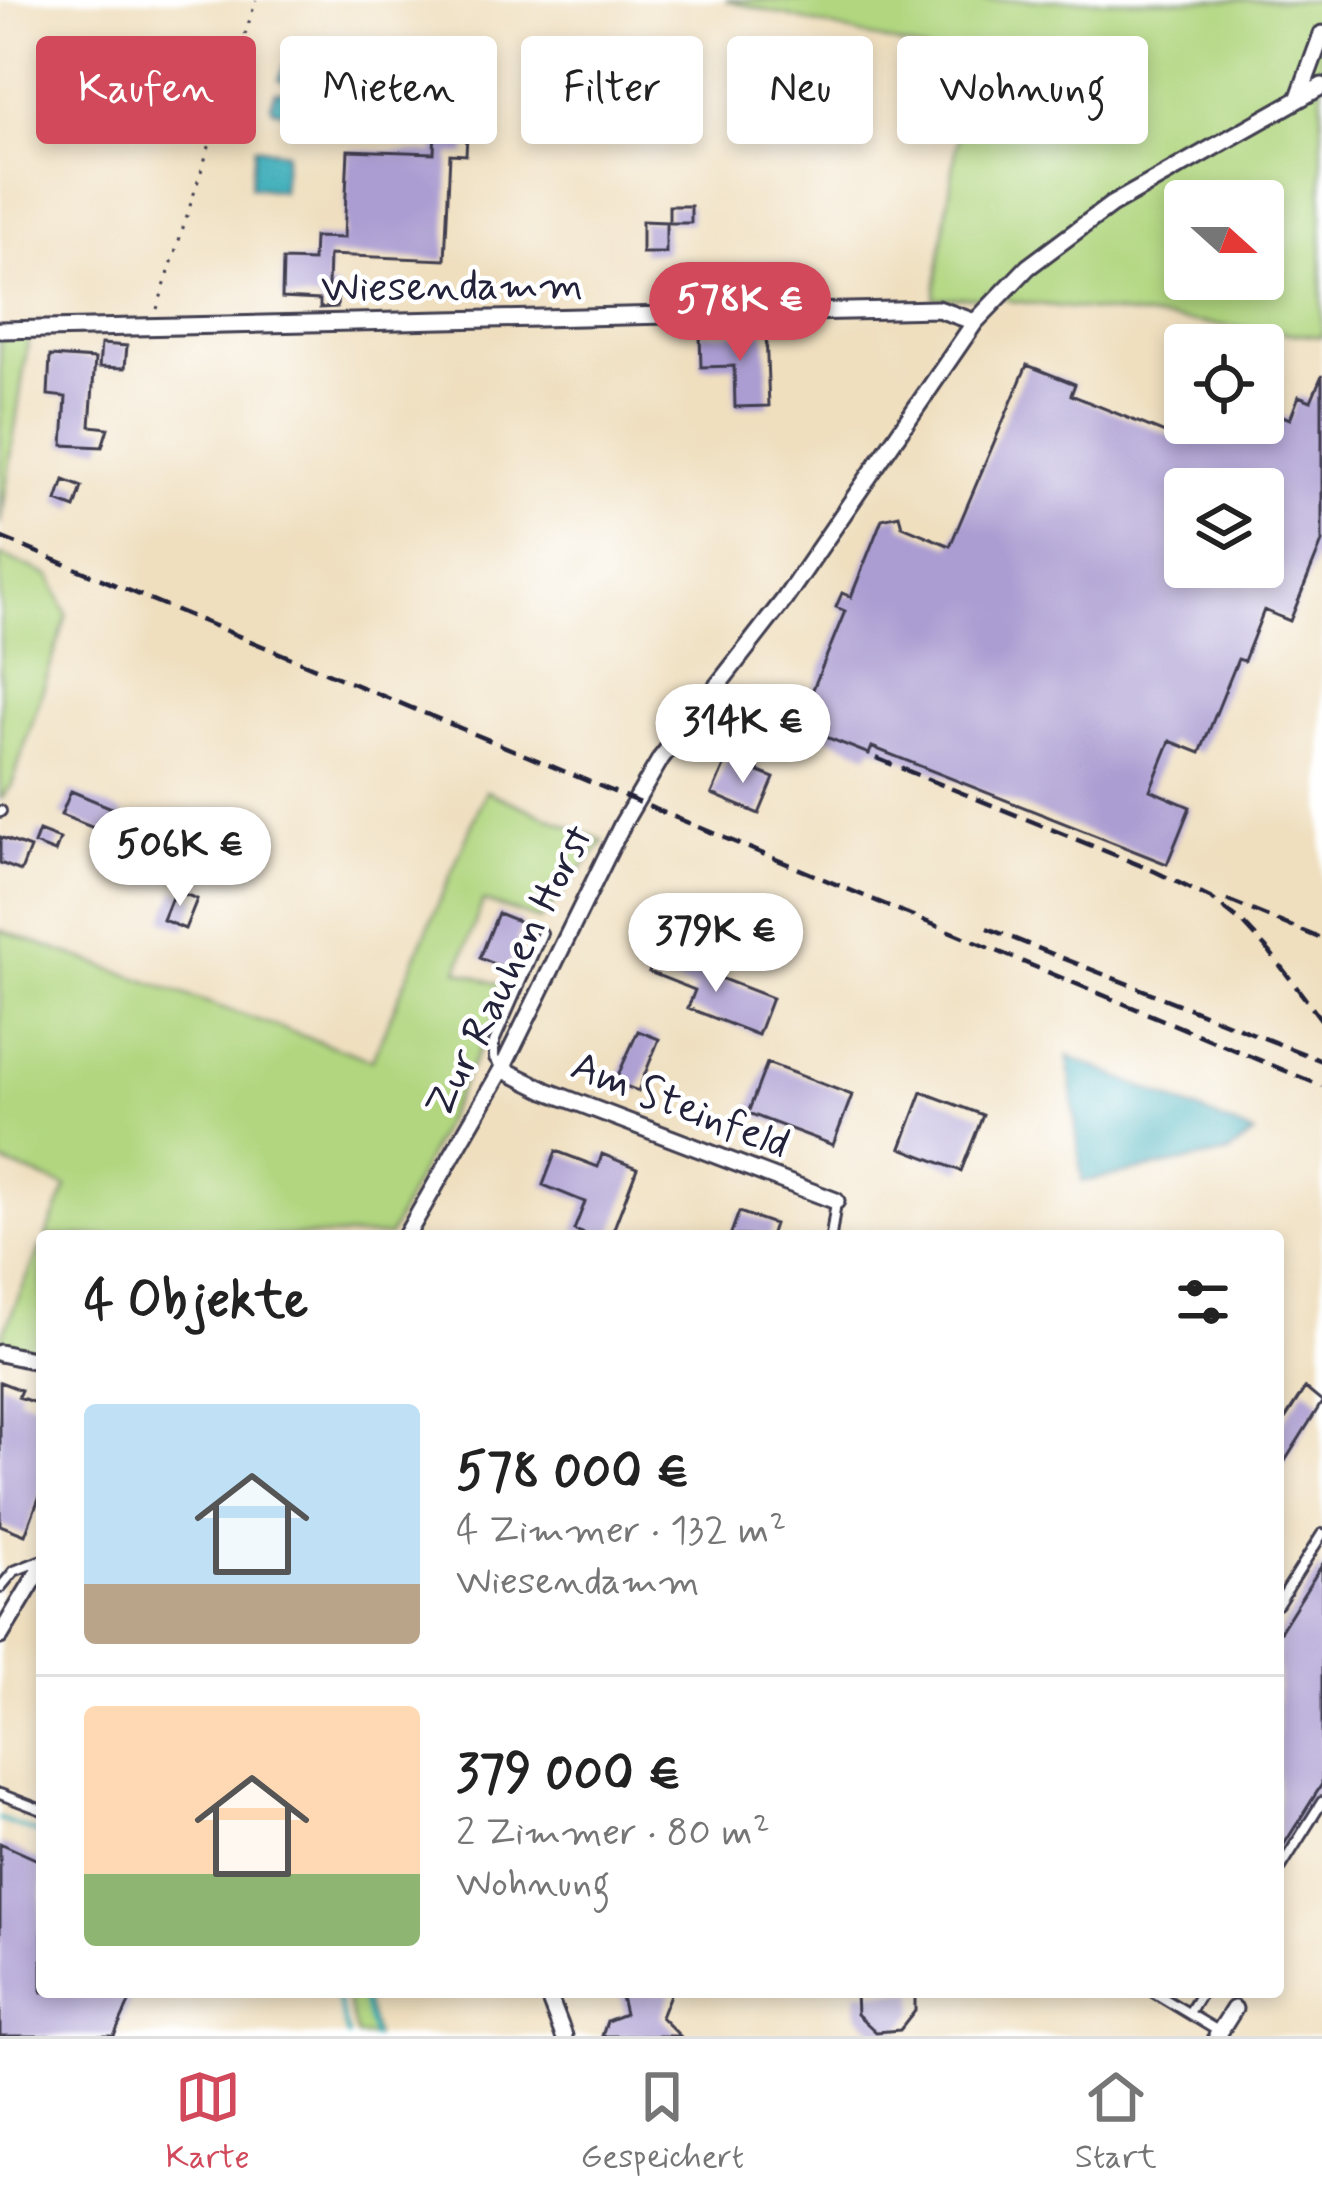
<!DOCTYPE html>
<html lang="de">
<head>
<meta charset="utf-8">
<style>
  :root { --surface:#fff; --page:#f2f2f2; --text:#222; --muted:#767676; --line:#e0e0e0; --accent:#d1495b }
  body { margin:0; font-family:Mynerve,sans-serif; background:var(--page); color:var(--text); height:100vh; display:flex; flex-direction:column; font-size:45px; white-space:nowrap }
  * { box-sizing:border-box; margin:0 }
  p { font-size:39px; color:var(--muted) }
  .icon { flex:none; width:66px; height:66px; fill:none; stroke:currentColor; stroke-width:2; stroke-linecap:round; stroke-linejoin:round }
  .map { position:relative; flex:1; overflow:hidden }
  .drawer { position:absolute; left:36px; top:1230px; width:1248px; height:768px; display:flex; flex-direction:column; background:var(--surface); border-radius:12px; box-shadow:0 6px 18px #0003 }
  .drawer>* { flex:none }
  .guide { position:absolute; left:36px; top:36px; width:1251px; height:108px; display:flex; gap:24px }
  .needle { width:78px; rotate:111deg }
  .controls { position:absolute; left:1164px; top:180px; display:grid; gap:24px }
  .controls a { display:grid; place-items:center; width:120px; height:120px; border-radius:12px; background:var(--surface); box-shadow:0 6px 18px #0003; font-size:60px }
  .price { position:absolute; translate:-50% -102px; padding:0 27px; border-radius:42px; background:#fff; color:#222; font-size:39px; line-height:78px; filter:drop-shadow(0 3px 6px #0008) }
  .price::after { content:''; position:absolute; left:50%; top:72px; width:36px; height:27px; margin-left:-18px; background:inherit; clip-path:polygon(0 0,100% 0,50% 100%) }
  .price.active { background:var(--accent); color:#fff }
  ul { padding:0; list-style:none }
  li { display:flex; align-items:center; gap:36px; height:300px; padding:0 48px }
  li+li { border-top:3px solid var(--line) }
  li span { display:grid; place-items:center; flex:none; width:336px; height:240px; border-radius:12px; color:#555 }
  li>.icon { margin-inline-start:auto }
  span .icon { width:144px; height:144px; fill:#fffc; stroke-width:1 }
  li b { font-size:51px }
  h2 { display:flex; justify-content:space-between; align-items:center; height:144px; padding:0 48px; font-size:51px }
  .pill { padding:0 42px; border-radius:12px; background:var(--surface); box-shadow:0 6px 18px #0003; font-size:42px; line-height:108px }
  .pill.active { background:var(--accent); color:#fff }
  .tabs { display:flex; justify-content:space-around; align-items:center; height:168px; border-top:3px solid var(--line); background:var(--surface); font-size:33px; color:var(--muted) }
  .tabs a { display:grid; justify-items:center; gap:6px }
  .tabs .active { color:var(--accent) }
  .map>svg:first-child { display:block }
</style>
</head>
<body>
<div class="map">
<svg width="1322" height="2036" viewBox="0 0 1322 2036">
  <rect width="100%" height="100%" fill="#fff"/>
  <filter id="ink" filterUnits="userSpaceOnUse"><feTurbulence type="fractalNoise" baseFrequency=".00833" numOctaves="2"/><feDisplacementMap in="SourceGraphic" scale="24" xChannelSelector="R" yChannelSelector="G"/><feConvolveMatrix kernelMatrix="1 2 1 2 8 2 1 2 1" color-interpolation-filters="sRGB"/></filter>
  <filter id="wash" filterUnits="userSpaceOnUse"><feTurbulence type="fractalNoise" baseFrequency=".004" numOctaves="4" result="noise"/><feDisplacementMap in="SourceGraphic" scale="48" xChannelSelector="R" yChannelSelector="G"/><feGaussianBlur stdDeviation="2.7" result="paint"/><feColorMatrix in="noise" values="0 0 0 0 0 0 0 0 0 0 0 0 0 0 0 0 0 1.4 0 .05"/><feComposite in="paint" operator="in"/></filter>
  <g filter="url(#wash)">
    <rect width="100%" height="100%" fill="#efdfbf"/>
    <path fill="#b1d67f" stroke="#6a7c5d" stroke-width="3" fill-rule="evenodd" d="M725 0H1322V337L1012 301 988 291 981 297 934 298 969 62ZM1185 201H1263V279H1185Z
      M0 335H29L1 523H0Z
      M0 555 50 576 67 615 12 785 0 800Z
      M486 791 604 841 540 920 483 901 458 970 509 988 389 1236H46L67 1187 0 1162V930L372 1060Z
      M42 1244V1353L0 1346V1340Z
      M345 1992H363L375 2036H357Z"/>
    <path fill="#3bacb7" stroke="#2e6779" stroke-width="3" d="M351 63 407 71 400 128C380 139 340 137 321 124 308 96 319 64 351 63Z
      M285 64 310 70 299 115 273 109 271 104 275 92 291 91 290 84 279 79Z
      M255 147 286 152 282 191 250 187Z
      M1068 1056 1254 1134 1229 1153 1082 1182Z"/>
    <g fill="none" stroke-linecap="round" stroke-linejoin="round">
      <path stroke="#3bacb7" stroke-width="4.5" d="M0 1819 42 1835
        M335 1992 348 2036
        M361 1992 373 2036"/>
    </g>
    <g id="blocks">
      <path fill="#ab9dd1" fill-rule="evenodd" d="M438 59 471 60 466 155 450 154 445 260 329 255 328 287H338L337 307 320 308V300L282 298 283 260 313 261 314 237 344 238 348 150 434 153Z
        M669 206H691V223H669Z
        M642 221 666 222V253H642Z
        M766 333 769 406 735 407 734 366 701 367 700 334Z
        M101 344 127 346 125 368 99 367Z
        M50 356 95 359 90 426 108 428 102 447 63 445 66 397 48 395Z
        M1027 365 1075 384 1071 395 1187 442 1195 423H1263V408L1290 419 1299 396 1311 401 1322 375V542L1290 621 1264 610 1244 661 1238 659 1200 753 1170 741 1150 790 1190 807 1167 864 872 747 869 754 798 726 845 611 836 607 842 593 851 597 882 519 899 515 902 526 950 546ZM1185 489H1263V567H1185Z
        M64 480 82 487 75 508 57 501Z
        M727 759 751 768 757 766 759 772 774 778 759 814 712 794Z
        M71 791 124 813 114 836 61 815Z
        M39 831 60 839 55 852 34 844Z
        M0 837 30 848 21 871 0 863Z
        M175 890 197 899 185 929 163 920Z
        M498 913 523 923 508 970 480 958Z
        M656 953 772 998 758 1035 688 1008 695 990 649 972Z
        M638 1031 659 1039 638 1091 615 1082Z
        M767 1063 852 1095 833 1145 748 1113Z
        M922 1092 983 1115 961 1171 901 1148Z
        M556 1151 598 1167 602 1154 637 1168 611 1236H590L574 1230 585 1202 543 1185Z
        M739 1212 774 1224 770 1236H730Z
        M0 1382 21 1390 18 1397 42 1405V1490L25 1535 0 1525Z
        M1305 1388 1322 1402 1278 1472V1430Z
        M1322 1565V1784L1278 1854V1635Z
        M0 1843 42 1862V1992H134L114 2036H0Z
        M620 1992H671L661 2017 680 2036H602L607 2021 625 2014Z
        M856 1992H915V2011L900 2030 876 2032 857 2014Z"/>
    </g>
  </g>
  <g filter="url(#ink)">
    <use href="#blocks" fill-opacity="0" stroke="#413e4f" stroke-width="3"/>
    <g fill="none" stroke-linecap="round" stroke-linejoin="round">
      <g stroke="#413e4f" stroke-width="14">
        <path id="lane" d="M0 812 1 811
          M502 1069 494 1058V1042L542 933
          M831 1236 836 1202
          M0 1588 14 1571 42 1560
          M1278 1604 1322 1534
          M0 1794 42 1810
          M1278 1872 1322 1802
          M1153 1992 1218 2031
          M1189 2013 1202 1992"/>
      </g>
      <g stroke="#413e4f" stroke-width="21">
        <path id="street" d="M1299 97 1322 34
          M0 330 938 309 975 322
          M502 1069 547 1091 836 1201
          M406 1236 502 1069 623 823 661 758 784 600 975 322 1028 267 1111 205 1322 86
          M0 1353 42 1362
          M0 1636 42 1566
          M547 1992 564 2036
          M1217 2036 1234 2009"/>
      </g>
      <path stroke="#413e4f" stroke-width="3" stroke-dasharray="3 9" stroke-linecap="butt" d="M157 309 256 0"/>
      <use href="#lane" stroke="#fff" stroke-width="8"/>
      <use href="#street" stroke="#fff" stroke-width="15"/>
      <path stroke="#22223b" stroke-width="4.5" stroke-dasharray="18 9" stroke-linecap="butt" d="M0 537 1322 1086
        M876 758 1154 871 1212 899 1244 924 1270 952 1322 1021
        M1227 900 1322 939
        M987 928 1322 1061"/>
    </g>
  </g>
  <g text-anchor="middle" stroke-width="9" stroke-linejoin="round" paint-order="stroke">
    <g font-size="42" fill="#22223b" stroke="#fff">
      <text transform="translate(452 284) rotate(-1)" y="15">Wiesendamm</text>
      <text transform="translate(507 970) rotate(-63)" y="15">Zur Rauhen Horst</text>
      <text transform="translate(681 1103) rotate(21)" y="15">Am Steinfeld</text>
    </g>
  </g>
</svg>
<div class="controls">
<a><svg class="needle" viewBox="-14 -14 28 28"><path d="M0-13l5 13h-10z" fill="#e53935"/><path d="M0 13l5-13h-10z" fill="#767676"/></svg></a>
<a><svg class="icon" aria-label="locate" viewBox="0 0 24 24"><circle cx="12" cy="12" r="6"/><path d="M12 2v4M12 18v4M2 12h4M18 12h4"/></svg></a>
<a><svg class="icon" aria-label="layers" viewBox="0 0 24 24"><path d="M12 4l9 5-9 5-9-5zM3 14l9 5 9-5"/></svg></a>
</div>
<b class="price active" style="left:740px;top:364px">578K €</b>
<b class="price" style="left:743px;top:786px">314K €</b>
<b class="price" style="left:180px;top:909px">506K €</b>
<b class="price" style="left:716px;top:995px">379K €</b>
<div class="guide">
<a class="pill active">Kaufen</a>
<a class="pill">Mieten</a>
<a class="pill">Filter</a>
<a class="pill">Neu</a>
<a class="pill">Wohnung</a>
</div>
<section class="drawer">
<h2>4 Objekte<svg class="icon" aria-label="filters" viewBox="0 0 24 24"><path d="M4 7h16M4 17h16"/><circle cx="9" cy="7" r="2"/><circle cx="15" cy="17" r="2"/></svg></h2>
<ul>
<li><span style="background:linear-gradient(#bfe0f5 75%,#b9a48a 0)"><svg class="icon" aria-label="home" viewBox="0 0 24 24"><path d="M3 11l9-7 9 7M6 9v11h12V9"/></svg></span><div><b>578 000 €</b><p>4 Zimmer · 132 m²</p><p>Wiesendamm</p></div></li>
<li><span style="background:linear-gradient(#ffd9b3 70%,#8fb573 0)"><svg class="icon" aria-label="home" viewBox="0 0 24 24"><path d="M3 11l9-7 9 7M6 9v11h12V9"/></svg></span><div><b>379 000 €</b><p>2 Zimmer · 80 m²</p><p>Wohnung</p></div></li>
</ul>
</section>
</div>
<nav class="tabs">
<a class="active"><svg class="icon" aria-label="map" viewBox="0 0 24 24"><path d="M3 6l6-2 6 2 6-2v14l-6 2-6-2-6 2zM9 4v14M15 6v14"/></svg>Karte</a>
<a><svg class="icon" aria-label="saved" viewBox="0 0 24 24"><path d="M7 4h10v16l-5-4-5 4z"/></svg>Gespeichert</a>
<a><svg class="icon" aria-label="home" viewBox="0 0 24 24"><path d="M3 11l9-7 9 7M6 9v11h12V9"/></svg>Start</a>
</nav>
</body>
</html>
